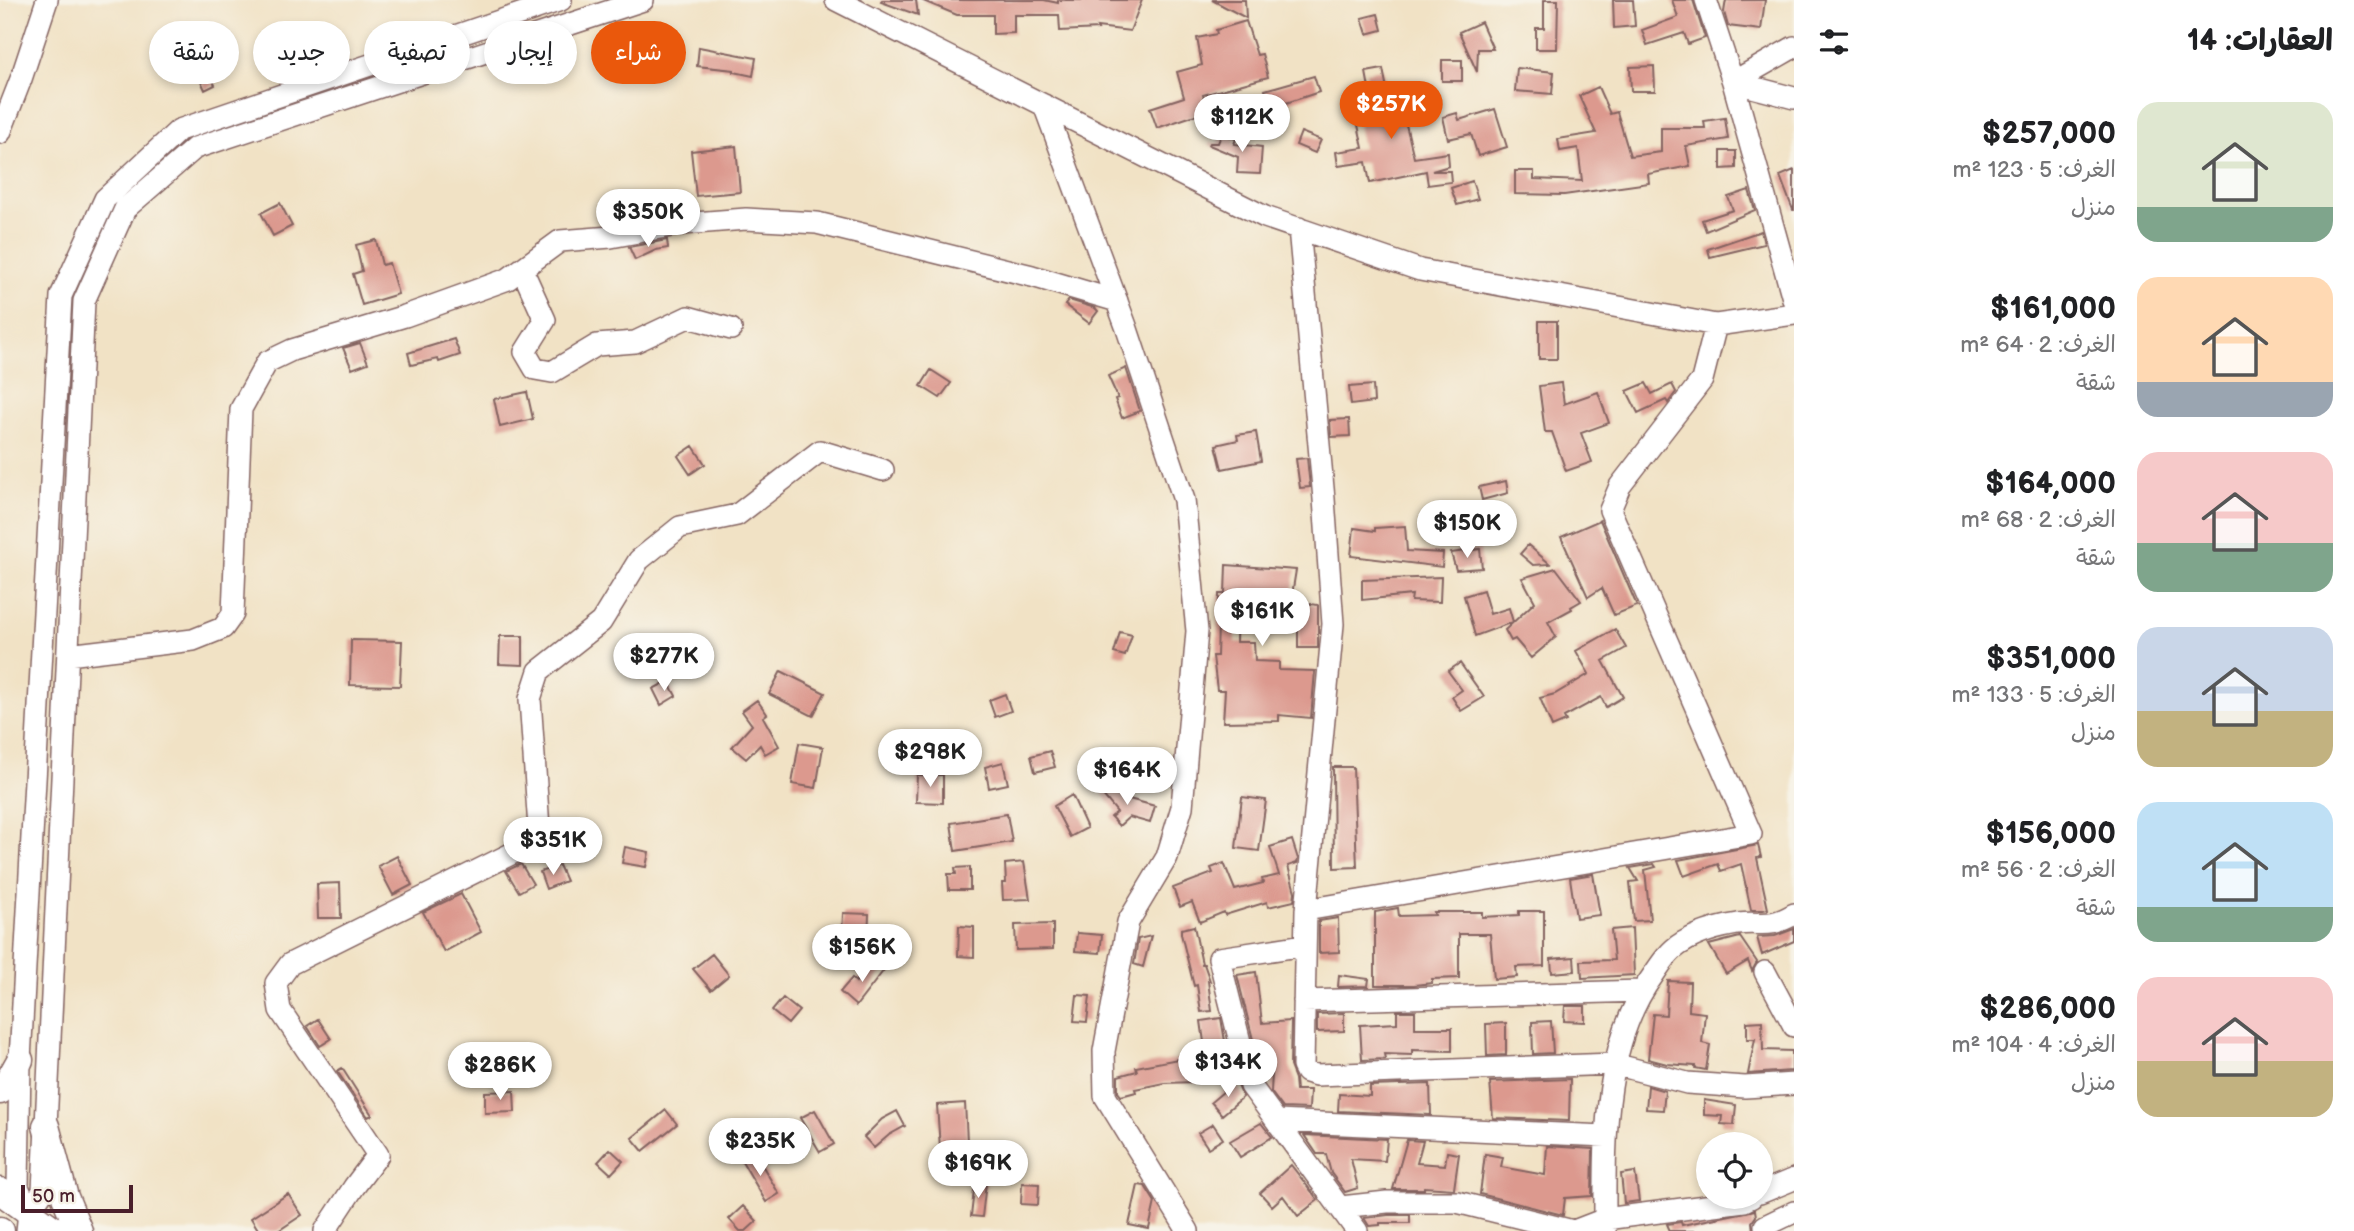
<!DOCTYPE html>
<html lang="ar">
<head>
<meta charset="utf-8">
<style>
  :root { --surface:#fff; --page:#f2f2f2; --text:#202124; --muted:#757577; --accent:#ea580c }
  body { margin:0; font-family:"Balsamiq Sans","Playpen Sans Arabic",sans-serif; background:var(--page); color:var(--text); direction:rtl; height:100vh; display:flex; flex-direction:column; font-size:26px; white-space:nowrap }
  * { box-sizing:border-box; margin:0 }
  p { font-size:23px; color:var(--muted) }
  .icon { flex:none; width:38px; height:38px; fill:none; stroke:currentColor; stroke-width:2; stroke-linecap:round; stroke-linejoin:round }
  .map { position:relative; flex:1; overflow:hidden; direction:ltr }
  .details { display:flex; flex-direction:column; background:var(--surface); width:560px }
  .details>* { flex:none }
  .guide { position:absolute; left:21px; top:21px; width:665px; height:63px; direction:rtl; display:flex; gap:14px }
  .tools { position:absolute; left:1696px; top:1132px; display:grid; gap:14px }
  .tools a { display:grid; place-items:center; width:77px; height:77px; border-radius:50%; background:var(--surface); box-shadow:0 4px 10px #0003; font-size:35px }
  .scale { position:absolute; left:21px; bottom:18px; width:112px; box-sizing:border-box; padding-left:7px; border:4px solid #4a1f2b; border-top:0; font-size:19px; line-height:24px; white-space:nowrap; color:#4a1f2b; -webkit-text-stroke:5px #f7f3e8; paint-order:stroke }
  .price { position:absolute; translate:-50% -60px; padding:0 16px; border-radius:24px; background:#fff; color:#222; font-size:23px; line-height:46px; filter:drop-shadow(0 2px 4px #0008) }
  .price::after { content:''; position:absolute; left:50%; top:42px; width:21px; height:16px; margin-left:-10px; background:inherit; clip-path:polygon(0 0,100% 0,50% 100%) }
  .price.active { background:var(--accent); color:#fff }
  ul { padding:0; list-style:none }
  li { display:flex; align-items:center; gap:21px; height:175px; padding:0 21px }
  li span { display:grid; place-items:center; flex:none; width:196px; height:140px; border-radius:21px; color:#555 }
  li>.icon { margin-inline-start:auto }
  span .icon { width:84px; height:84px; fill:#fffc; stroke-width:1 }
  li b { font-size:30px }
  h2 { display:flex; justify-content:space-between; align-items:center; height:84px; padding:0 21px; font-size:30px }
  .tag { padding:0 24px; border-radius:32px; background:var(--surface); box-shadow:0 4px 10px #0003; font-size:24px; line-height:63px }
  .tag.active { background:var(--accent); color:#fff }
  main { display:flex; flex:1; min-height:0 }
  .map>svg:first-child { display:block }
</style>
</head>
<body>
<main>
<section class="details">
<h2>العقارات: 14<svg class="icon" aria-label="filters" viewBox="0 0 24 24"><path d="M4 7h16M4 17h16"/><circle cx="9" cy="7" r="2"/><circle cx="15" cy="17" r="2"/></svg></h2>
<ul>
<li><span style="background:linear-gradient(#dfe7d0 75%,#7fa58c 0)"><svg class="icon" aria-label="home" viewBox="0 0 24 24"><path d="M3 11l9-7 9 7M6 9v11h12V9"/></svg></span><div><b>$257,000</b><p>الغرف: 5 · 123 m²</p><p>منزل</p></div></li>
<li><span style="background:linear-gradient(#ffd9b3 75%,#9aa5b1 0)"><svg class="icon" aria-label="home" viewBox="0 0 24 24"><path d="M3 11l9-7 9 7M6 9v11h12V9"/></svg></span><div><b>$161,000</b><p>الغرف: 2 · 64 m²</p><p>شقة</p></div></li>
<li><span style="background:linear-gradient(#f6c9c9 65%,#7fa58c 0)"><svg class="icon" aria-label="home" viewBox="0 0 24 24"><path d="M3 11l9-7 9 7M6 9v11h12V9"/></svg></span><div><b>$164,000</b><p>الغرف: 2 · 68 m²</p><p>شقة</p></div></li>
<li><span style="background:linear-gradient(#c9d6e8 60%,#c2b280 0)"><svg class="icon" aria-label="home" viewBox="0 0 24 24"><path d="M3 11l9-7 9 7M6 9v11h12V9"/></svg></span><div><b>$351,000</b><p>الغرف: 5 · 133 m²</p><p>منزل</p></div></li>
<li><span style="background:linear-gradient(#bfe0f5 75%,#7fa58c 0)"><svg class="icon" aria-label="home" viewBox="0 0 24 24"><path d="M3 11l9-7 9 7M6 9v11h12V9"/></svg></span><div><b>$156,000</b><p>الغرف: 2 · 56 m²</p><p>شقة</p></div></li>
<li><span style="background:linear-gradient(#f6c9c9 60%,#c2b280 0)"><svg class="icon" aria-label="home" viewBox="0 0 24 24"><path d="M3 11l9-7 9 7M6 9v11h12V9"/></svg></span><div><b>$286,000</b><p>الغرف: 4 · 104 m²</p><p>منزل</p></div></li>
</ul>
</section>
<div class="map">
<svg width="1794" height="1231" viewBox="0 0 1794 1231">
  <rect width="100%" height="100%" fill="#f7f3e8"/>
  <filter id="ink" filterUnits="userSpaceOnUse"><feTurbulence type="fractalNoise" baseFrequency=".0143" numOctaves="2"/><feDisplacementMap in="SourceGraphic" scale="14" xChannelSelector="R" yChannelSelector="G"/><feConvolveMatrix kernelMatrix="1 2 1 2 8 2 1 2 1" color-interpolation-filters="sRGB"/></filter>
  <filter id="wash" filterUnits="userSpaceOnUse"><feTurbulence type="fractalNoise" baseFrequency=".00686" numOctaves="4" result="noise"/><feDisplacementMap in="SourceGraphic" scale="28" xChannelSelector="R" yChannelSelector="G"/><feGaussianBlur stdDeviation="1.57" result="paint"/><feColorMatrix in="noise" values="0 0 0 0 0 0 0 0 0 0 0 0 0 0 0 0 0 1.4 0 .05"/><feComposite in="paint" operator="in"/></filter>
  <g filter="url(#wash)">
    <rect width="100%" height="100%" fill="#f1e2c5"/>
    <g id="blocks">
      <path fill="#dc998e" d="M882 0H916L918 15 881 2Z
        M921 0H1044L1058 3V0H1142L1130 31 1097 27 1098 29 1060 31 1059 15H1014V33L993 34V15H957Z
        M1212 0H1245L1246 18Z
        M1544 0H1558L1557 49H1536V28H1544Z
        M1613 0H1633L1635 26 1614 28Z
        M1672 0H1693L1705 38 1688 44 1684 33 1647 45 1642 30 1678 17Z
        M1726 0H1765L1761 30 1728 26 1724 12Z
        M1378 14 1382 30 1367 34 1362 18Z
        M1246 21 1257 55 1262 54 1268 77 1203 95 1207 111 1157 128 1150 108 1184 97 1177 72 1202 65 1197 38 1217 34 1216 30Z
        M1481 22 1493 49H1478L1477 72 1459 32Z
        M699 47 756 58 753 76 734 72V70L697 66Z
        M201 54 215 85 205 90 191 59Z
        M1442 60H1462V81H1442Z
        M1654 66 1655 91H1631L1630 67Z
        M1517 68 1554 72 1552 94 1515 91Z
        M1383 69 1387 89 1397 87 1414 158 1448 153 1449 166 1432 171H1450L1451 182 1428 185 1426 171 1370 183 1366 162 1338 166 1336 152 1363 148 1358 125 1375 121 1366 72Z
        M1314 76 1319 92 1271 108 1265 90Z
        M1598 87 1610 114 1617 112 1630 156 1661 152V128H1705L1704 121 1725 118 1728 139 1686 146 1690 166 1648 174 1649 183 1564 195 1515 194V171H1534V179L1582 181 1578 148 1560 151 1558 139 1596 133 1579 96Z
        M1495 109 1507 147 1478 156 1471 134 1448 139 1443 117 1457 113 1459 120Z
        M1301 132 1321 140 1315 153 1296 145Z
        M1222 133 1236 139 1234 144 1262 147 1260 174 1237 173 1238 157 1209 145 1210 143H1218Z
        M736 146 740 192 696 196 691 151Z
        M1721 151H1736V168L1721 169Z
        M1794 170V210H1793L1780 176Z
        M1472 181 1478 199 1457 205 1451 188Z
        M1749 190 1755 210 1706 231 1702 220 1733 210 1728 197Z
        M280 203 292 226 273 236 261 213Z
        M1761 231 1764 244 1710 257 1708 249Z
        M376 240 382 265 389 263 398 294 362 305 353 274 362 271 356 245Z
        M667 240 668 248 656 250 635 260 629 247Z
        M1069 300 1095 308 1098 311 1089 323 1065 305Z
        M1539 321H1557V359H1539Z
        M454 339 460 355 439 362 438 359 411 365 408 353Z
        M360 343 368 363 352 369 343 348Z
        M1126 368 1140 411 1122 418 1115 399 1118 398 1108 376Z
        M931 370 951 383 940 398 921 386Z
        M1561 383 1564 404 1598 392 1609 423 1581 433 1592 462 1566 471 1552 432H1545L1539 386Z
        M1646 383 1652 394 1672 384 1676 392 1668 403 1666 400 1638 413 1627 391Z
        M1373 385 1374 402 1351 405 1349 387Z
        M527 392 533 419 500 427 494 399Z
        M1349 419 1350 436 1331 437 1330 420Z
        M1256 432 1261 461 1222 469 1216 445 1238 440 1237 435Z
        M693 446 705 464 690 474 678 456Z
        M1307 458 1310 487 1300 488 1296 459Z
        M1506 481 1508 493 1482 500 1479 487Z
        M1600 520 1637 606 1614 615 1602 588 1588 597 1561 537Z
        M1405 526 1407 551 1443 553 1442 567 1351 556 1354 528 1375 531V528Z
        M1528 545 1550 564 1533 565 1520 554Z
        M1480 549 1482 568 1456 570 1451 553Z
        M1226 565 1296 570 1291 601 1318 605V648H1298V620L1277 618 1278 614 1237 612 1236 642H1254L1255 661 1279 662V670L1315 671 1311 718 1279 715V721L1223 722 1225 690H1217L1213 656H1217L1219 594H1225Z
        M1556 568 1581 601 1571 607 1572 609 1548 622 1556 637 1531 658 1515 639 1511 641 1505 630 1535 602 1522 578Z
        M1441 577 1440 602 1411 601 1412 595 1362 600V580Z
        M1483 590 1490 614 1509 608 1513 622 1475 636 1464 596Z
        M1615 629 1626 648 1603 661 1623 697 1606 707 1601 697 1564 717 1566 721 1552 727 1540 698 1555 694 1589 674 1576 651Z
        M1120 632 1132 635 1125 656 1114 653Z
        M500 636H523V665L499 664Z
        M351 640 402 641 400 686 350 685Z
        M1460 663 1484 697 1461 711 1452 697 1462 690 1448 671Z
        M781 671 825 693 813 716 769 694Z
        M668 681 676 696 661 705 653 689Z
        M1005 694 1011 711 995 717 989 700Z
        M757 700 767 714 763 717 779 746 765 754 760 745 746 759 732 747 752 725 742 711Z
        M799 743 823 747 816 788 792 784Z
        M1050 751 1055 767 1035 772 1031 756Z
        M1003 762 1008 784 989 788 985 767Z
        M1333 767H1353L1357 867 1334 868Z
        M917 775H943V803L916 802Z
        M1117 783 1129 799 1155 806 1150 823 1129 817 1119 826 1111 817 1117 812 1102 794Z
        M1072 795 1087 828 1070 837 1054 806Z
        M1242 797 1266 800 1259 851 1236 848Z
        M1007 814 1012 842 955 851 951 823Z
        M1292 840 1298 859 1297 863 1288 866 1295 892 1294 901 1268 907 1267 902 1225 915 1224 912 1200 922 1192 902 1180 907 1173 888 1213 873 1211 868 1224 863 1235 890 1263 883 1262 879 1279 875 1270 847Z
        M1758 845 1761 857 1757 858 1768 909 1763 910H1751L1741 864 1721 871 1718 864 1684 876 1678 860Z
        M625 847 649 852 646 867 622 863Z
        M397 856 412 885 393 895 378 866Z
        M1024 862 1030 899 1003 900 1002 883H1006L1005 864Z
        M521 864 533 884 519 892 506 871Z
        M1654 864 1656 867 1645 870 1650 920 1634 921 1630 882 1638 881 1630 868Z
        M559 865 566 881 546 889 540 872Z
        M970 867V890H949L948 874H956L955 868Z
        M1593 874 1600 915 1576 918 1570 878Z
        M340 883 341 918H318L317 884Z
        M461 894 481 932 444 952 423 912Z
        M1398 908 1399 916 1435 915 1434 912H1482V917L1519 915V911H1544V966L1516 967 1517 977 1494 979 1490 934H1459V978L1432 979V983L1414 985H1375V912Z
        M843 913 869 914 868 938 842 937Z
        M1338 918 1339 952 1319 953V921Z
        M1053 924V949L1016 950 1015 925Z
        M959 926 974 927V957L958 956Z
        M1194 926 1202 964H1204L1210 981H1208L1212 1011 1201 1012 1197 985 1194 986 1181 934V929Z
        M1632 928 1634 975 1582 978 1581 961 1614 960 1611 930Z
        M1794 929V941L1762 955 1757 937 1775 936Z
        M1077 933 1102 935 1100 953 1075 951Z
        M1151 936 1143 967 1134 964 1138 939Z
        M1740 937 1757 962 1752 971 1748 961 1726 974 1709 945Z
        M712 954 729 975 711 990 693 969Z
        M1574 957 1575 971 1552 973 1551 959Z
        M873 961 884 970 856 1006 840 992 852 978 856 982Z
        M1256 972 1262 1023 1291 1021 1290 1066 1295 1079 1296 1090H1310L1309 1109 1283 1108 1271 1092 1272 1074 1263 1080 1237 975Z
        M1339 975 1369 979 1368 986 1338 987Z
        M1668 981 1690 982 1689 1011 1705 1013 1702 1043 1710 1045 1706 1070 1695 1068V1066L1667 1064 1648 1059 1653 1014 1666 1015Z
        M1077 995 1090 996 1087 1022 1074 1021Z
        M783 998 799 1011 788 1024 772 1011Z
        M1565 1006H1585V1022L1564 1021Z
        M1397 1011H1415V1028H1452V1051L1412 1050V1055L1384 1054 1385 1059 1362 1060 1360 1025 1397 1023Z
        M1344 1013V1031L1317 1032V1014Z
        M1221 1018 1226 1047 1205 1049 1201 1021Z
        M318 1019 331 1039 320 1046 307 1026Z
        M1551 1021 1553 1053 1533 1054 1532 1022Z
        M1762 1021 1763 1050 1792 1051V1071L1748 1074 1755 1039H1747V1022Z
        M1506 1023V1055L1487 1056 1486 1024Z
        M1178 1059H1194L1195 1082 1164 1083 1135 1089 1136 1092 1121 1096 1118 1092V1076L1137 1071 1136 1067Z
        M342 1068 372 1115 368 1117 337 1071Z
        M1570 1079 1569 1121 1493 1118 1490 1082Z
        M1236 1081 1243 1097 1222 1115 1211 1102Z
        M1430 1084 1431 1115 1338 1111 1339 1094 1370 1096V1086Z
        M1648 1086 1665 1091 1663 1110 1646 1109Z
        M514 1091 515 1112 485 1113V1092Z
        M1704 1100 1736 1105 1734 1125 1721 1124 1722 1116 1704 1115Z
        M965 1103 968 1160 941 1162 937 1105Z
        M666 1110 677 1124 643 1151 632 1138Z
        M815 1110 834 1144 820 1152 800 1118Z
        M897 1111 905 1126 889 1135 874 1148 864 1137 882 1119Z
        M1261 1123 1272 1137 1240 1157 1230 1141Z
        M1213 1124 1223 1139 1208 1148 1198 1133Z
        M1304 1135 1387 1139 1385 1161 1351 1159 1358 1188 1345 1192 1331 1173 1326 1154H1317Z
        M1407 1140 1423 1141 1417 1163 1445 1165 1447 1152 1459 1154 1454 1189 1424 1187V1189H1393Z
        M1547 1146 1593 1149 1592 1196 1565 1198 1563 1215 1480 1194 1485 1154 1503 1157 1501 1167 1545 1175Z
        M610 1149 623 1161 611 1174 598 1162Z
        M755 1153 779 1194 766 1202 742 1161Z
        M1291 1165 1318 1200 1298 1216 1283 1196 1272 1206 1260 1193Z
        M1635 1172 1639 1201 1624 1203 1621 1174Z
        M975 1182 986 1183 982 1217 971 1216Z
        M1022 1183 1039 1184 1038 1205 1021 1204Z
        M1138 1185 1145 1186 1155 1202 1149 1229 1129 1225Z
        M288 1194 302 1215 278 1231H259L251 1218Z
        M743 1206 757 1221 746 1231H740L729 1219Z
        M1755 1210 1756 1216 1752 1222 1753 1231H1670L1667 1224 1681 1222 1682 1225Z
        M1388 1215H1410V1223H1380V1225L1369 1226 1364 1218Z"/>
    </g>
  </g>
  <g filter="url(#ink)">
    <use href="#blocks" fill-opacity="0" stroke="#846361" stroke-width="2"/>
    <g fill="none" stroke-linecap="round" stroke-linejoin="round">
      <g stroke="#846361" stroke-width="24">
        <path id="minor" d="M836 0 1265 217 1420 270 1716 325 1794 314
          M1706 0 1733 82 1794 47
          M1794 98 1733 82 1794 302
          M1044 105 1126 326 1184 500 1197 631 1182 807 1167 857 1128 922 1104 1051 1105 1096 1188 1231
          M0 133 21 79 47 0
          M1299 228 1324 499 1333 624 1306 910 1303 1066 1306 1072 1316 1075 1614 1064 1687 1083 1745 1087 1794 1084
          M522 269 545 320 525 352 535 369 552 372 597 345 635 342 688 317 731 329
          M68 655 193 640 223 628 233 614 241 409 267 362 292 350 405 316 508 279 560 241 611 237 682 224 746 219 817 223 1032 276 1117 301
          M1306 910 1751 834 1610 510 1620 486 1702 380 1716 325
          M1305 945 1219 958 1251 1086 1357 1231
          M1765 972 1794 1026
          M1304 1001 1641 991
          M1277 1121 1606 1136
          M1760 1193 1794 1179
          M1341 1207 1387 1202H1457L1573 1231
          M29 1212 18 1187 20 1060 61 296 105 199 179 130 561 0
          M27 1231 29 1212 43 1191 84 301 125 209 195 148 643 0
          M325 1231 354 1187 378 1155 280 1010 276 983 290 964 519 850 539 828 530 699 539 671 601 622 639 560 680 527 737 515 820 451 883 470
          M1574 1231 1605 1219 1744 1201 1752 1197
          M1605 1231C1605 1146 1601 1045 1654 974 1662 962 1670 950 1682 943 1698 933 1719 927 1738 924 1762 921 1769 929 1794 914
          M1766 1231 1765 1226 1794 1212"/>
      </g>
      <g stroke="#846361" stroke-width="29">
        <path id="major" d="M0 1091 6 1085 20 1060
          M46 1126 65 1197 79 1231
          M0 1191 56 1231
          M0 1230 1 1231"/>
      </g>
      <use href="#minor" stroke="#fff" stroke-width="21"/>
      <use href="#major" stroke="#fff" stroke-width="26"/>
    </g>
  </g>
</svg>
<div class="tools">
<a><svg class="icon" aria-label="locate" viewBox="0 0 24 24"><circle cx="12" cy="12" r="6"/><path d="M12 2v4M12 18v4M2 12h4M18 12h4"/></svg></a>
</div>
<div class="scale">50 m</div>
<b class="price active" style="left:1391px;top:141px">$257K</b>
<b class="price" style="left:1242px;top:154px">$112K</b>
<b class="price" style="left:648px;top:249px">$350K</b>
<b class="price" style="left:1467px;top:560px">$150K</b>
<b class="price" style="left:1262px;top:648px">$161K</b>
<b class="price" style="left:664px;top:693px">$277K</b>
<b class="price" style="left:930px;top:789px">$298K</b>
<b class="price" style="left:1127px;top:807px">$164K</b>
<b class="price" style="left:553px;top:877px">$351K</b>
<b class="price" style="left:862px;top:984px">$156K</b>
<b class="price" style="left:1228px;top:1099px">$134K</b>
<b class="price" style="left:500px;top:1102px">$286K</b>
<b class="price" style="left:760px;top:1178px">$235K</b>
<b class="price" style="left:978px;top:1200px">$169K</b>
<div class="guide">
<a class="tag active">شراء</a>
<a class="tag">إيجار</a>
<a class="tag">تصفية</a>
<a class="tag">جديد</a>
<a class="tag">شقة</a>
</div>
</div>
</main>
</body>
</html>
